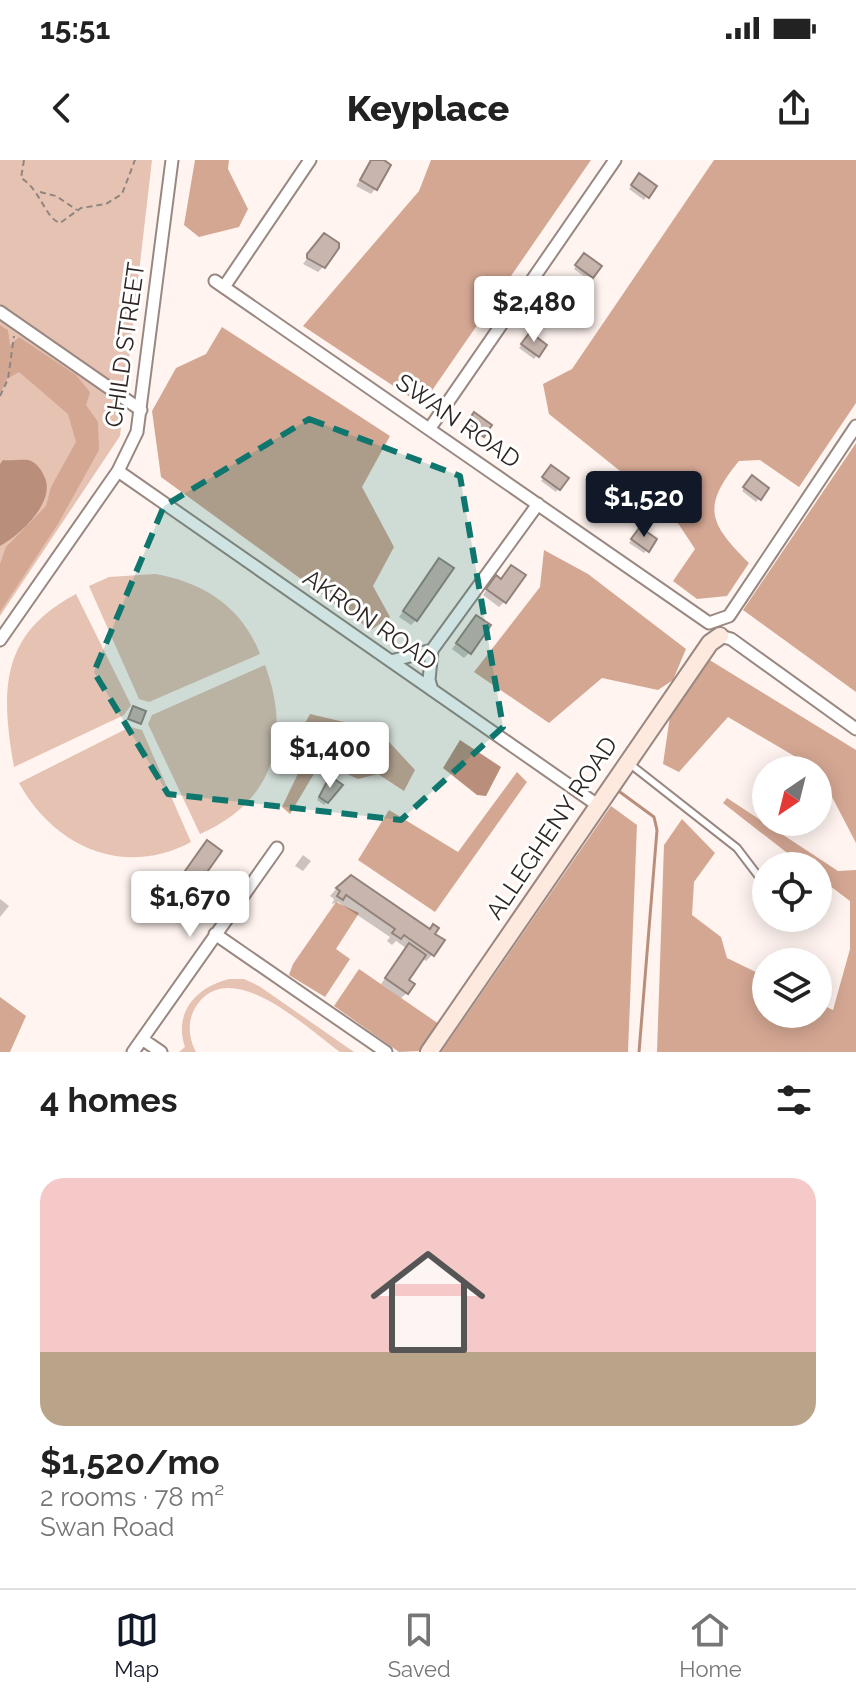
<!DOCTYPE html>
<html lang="en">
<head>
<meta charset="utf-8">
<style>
  :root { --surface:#fff; --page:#f6f6f6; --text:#222; --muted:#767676; --line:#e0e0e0; --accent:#111827 }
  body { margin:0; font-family:Raleway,sans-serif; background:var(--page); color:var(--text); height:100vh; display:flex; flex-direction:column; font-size:30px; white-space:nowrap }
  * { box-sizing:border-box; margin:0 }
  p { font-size:26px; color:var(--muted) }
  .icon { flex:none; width:44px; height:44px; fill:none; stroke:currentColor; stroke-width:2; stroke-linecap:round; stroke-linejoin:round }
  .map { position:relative; height:892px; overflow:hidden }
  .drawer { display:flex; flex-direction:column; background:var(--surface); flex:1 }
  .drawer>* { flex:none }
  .needle { width:52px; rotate:215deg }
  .buttons { position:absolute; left:752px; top:596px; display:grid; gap:16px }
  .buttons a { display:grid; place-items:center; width:80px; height:80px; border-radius:50%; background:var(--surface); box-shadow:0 4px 20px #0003; font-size:40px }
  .price { position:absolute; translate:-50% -68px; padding:0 18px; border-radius:8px; background:#fff; color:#222; font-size:26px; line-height:52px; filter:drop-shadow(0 2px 4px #0008) }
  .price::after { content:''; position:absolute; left:50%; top:48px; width:24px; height:18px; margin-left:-12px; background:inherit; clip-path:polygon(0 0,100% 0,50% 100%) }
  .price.on { background:var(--accent); color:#fff }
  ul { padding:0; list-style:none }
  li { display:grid; align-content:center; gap:16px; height:424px; padding:0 40px }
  li span { display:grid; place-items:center; height:248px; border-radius:24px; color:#555 }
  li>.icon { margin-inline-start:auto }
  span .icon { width:144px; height:144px; fill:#fffc; stroke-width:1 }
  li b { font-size:34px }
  h2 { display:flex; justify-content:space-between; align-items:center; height:96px; padding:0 40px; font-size:34px }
  .status { display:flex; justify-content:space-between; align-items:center; height:56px; padding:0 40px; background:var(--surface); direction:ltr }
  .status svg { height:22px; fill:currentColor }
  header { display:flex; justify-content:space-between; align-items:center; height:104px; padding:0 40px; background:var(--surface); font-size:36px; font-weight:800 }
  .tab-bar { display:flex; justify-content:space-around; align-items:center; height:112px; border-top:2px solid var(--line); background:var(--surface); font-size:22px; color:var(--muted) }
  .tab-bar a { display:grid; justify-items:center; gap:4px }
  .tab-bar .on { color:var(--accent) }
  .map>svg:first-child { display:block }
</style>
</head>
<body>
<div class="status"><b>15:51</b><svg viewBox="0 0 49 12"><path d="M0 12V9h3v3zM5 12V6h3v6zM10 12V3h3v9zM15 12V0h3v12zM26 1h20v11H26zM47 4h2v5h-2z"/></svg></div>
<header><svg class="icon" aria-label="back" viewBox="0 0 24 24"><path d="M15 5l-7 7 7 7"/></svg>Keyplace<svg class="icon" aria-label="share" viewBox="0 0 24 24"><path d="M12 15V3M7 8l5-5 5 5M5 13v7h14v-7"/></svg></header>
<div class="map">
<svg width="856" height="892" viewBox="0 0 856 892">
  <rect width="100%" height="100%" fill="#fff4ef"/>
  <path fill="#e5c2b2" d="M0 0H152L120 276 0 456Z
    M155 414C203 422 242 447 260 494L149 542 139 539 89 426 109 417Z
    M76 434 131 545 124 555 14 607C0 528 1 474 76 434Z
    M265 505C292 578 274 642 200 674L148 564 152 555Z
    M130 567 142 570 191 682C124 718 54 687 19 623Z
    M229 819H244L259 826 354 892H340C308 869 231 795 197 845 187 859 188 878 196 892H179L185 887C173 852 197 827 229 819Z"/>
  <path fill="#d4a793" d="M195 0H229L228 9 248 49 239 67 199 77 184 65Z
    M431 0H591L422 245 303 166 419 31Z
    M714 0H856V243L799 327 760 300 739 301C701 347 709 363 749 403L727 436 697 439 673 421 695 389 670 351 549 254 543 224 572 209Z
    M0 165 8 170 10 185 19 177 76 215 90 232 86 245 98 262 99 290 58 364 0 452V404L6 387 46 346 51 327 76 282 68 254 19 212 7 219 0 234Z
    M222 167 390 276 362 327 394 387 373 426 390 457 371 470 161 317 152 251 176 208 206 194Z
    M856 283V532L743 450Z
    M544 390 588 414 686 489 673 520 658 530 602 518 549 563 474 512 540 427Z
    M708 499 856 590V683L818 610 728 557 679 612 663 604 670 556Z
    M310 554 378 570 415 610 404 631 378 614 358 619 321 602 290 654 282 647 304 601 292 587Z
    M517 612 527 622 435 752 358 700 389 650 458 692Z
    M727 638 838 711 856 710V892H657L664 685 682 659 715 693 694 722 692 755 721 777 727 798 766 817V854H818V843L833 850 850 789V741L818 717V706H804L723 643Z
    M611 646 637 665 628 892H441Z
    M336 742 359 753 336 789 350 799 325 837 289 815 293 804Z
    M359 809 439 864 421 891 399 892 334 846Z
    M0 837 26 856 10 892H0Z"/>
  <path fill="#b98e7a" d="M3 300C11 301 21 299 28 300 37 302 42 311 45 318 55 343 20 375 0 386V304Z
    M460 580 501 607 486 636 477 635 443 608Z"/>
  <path fill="#0003" d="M373 0H377L376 28 371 34 356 26Z
    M637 19 654 26 644 40 629 29Z
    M320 81 323 107 318 112 303 104Z
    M581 99 592 117 589 120 574 109Z
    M527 178 544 186 534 199 519 188Z
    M472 258 490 266 479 279 464 268Z
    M548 311 558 329 556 332 541 321Z
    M749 321 767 329 756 342 742 331Z
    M637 372 647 390 644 393 629 383Z
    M439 400 416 460 411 465 399 457Z
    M491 423 504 442 499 447 483 435Z
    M471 462 469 493 464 498 452 489Z
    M330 619 327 642 324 645 317 640Z
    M202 688 194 728 189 733 177 724Z
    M303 695 311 701 303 711 295 706Z
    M342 722 432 774 433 794 426 801 421 798 406 820 407 833 401 838 381 824 406 788 396 781 392 785 387 781 390 777 338 742 332 744 334 739 330 736Z
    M0 739 9 746 0 757Z"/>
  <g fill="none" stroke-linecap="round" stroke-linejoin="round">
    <path stroke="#b98e7a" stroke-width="3" d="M620 632 654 657 657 670 639 892"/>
  </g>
  <path fill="#c8b6ae" stroke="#93827b" stroke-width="2" d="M371 0H384L391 5 377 30 360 20Z
    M639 13 657 26 649 38 631 25Z
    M324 73 339 83V88L325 108 307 98V94Z
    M584 93 602 106 593 118 575 105Z
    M530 172 547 185 539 197 521 184Z
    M474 252 492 265 484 277 466 264Z
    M551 305 569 318 560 330 542 317Z
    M752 315 769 328 761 340 743 327Z
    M640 367 657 379 649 392 631 379Z
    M439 398 454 408 417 461 403 451Z
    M511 405 526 415 506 443 486 429 496 415 501 419Z
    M476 455 491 465 471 494 456 483Z
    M133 546 146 551 141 564 128 559Z
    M330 616 343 625 328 643 319 637Z
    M207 680 222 691 195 729 180 718Z
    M351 715 430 769 433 764 439 768 435 774 445 780 434 796 404 775 401 779 392 773 395 769 346 735 343 740 337 736 340 731 336 728Z
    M409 783 426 795 409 820 415 824 408 834 385 818Z"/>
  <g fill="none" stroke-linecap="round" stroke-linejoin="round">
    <g stroke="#998881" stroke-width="10">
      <path id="lane" d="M630 604 737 688 766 726"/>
    </g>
    <g stroke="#998881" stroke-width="15">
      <path id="street" d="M215 121 709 463 729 456 856 266
        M224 127 310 0
        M0 152 141 250
        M430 268 615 0
        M118 311 596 644
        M720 476 731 479 856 569
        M0 480 118 311 137 272 172 0
        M391 501 432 490
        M432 530 429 520 432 490 538 344
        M215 774 386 892
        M142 879 161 892
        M133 892 277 688"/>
    </g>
    <g stroke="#998881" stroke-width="20">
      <path id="secondary" d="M429 892 710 483 720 476"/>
    </g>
    <path stroke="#8f8682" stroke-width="2" stroke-dasharray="6 4" stroke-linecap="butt" d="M24 0 21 18C40 29 45 58 60 63L81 48 106 44 122 34 135 0
      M40 32 56 36 77 50
      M0 236 8 219 14 176"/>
    <use href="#lane" stroke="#fff" stroke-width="6"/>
    <use href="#street" stroke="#fff" stroke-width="11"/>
    <use href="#secondary" stroke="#fee9df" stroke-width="16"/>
  </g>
  <path fill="#0f766e" fill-opacity="0.2" stroke="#0f766e" stroke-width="6" stroke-dasharray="16 10" stroke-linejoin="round" d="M309 259 460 316 503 567 401 660 168 634 94 512 164 346Z"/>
  <g text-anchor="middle" stroke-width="6" stroke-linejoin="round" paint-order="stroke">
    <g font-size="24" fill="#2d2623" stroke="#fff">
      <text transform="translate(125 185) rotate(-82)" y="8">CHILD STREET</text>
      <text transform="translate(458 261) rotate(35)" y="8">SWAN ROAD</text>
      <text transform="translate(370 460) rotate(35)" y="8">AKRON ROAD</text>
      <text transform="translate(552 668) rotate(-56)" y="8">ALLEGHENY ROAD</text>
    </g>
  </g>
</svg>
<div class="buttons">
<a><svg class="needle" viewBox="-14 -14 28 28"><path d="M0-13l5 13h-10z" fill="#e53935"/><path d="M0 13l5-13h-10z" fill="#767676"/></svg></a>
<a><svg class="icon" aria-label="locate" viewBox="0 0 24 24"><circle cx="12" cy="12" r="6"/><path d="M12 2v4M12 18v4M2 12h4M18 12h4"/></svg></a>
<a><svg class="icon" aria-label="layers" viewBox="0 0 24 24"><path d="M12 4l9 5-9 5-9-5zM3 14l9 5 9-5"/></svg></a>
</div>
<b class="price" style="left:534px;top:184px">$2,480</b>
<b class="price on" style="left:644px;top:379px">$1,520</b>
<b class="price" style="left:330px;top:630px">$1,400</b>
<b class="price" style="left:190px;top:779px">$1,670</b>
</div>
<section class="drawer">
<h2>4 homes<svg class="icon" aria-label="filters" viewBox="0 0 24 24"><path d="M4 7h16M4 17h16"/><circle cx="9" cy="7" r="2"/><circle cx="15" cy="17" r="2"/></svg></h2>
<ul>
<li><span style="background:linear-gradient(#f6c9c9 70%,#b9a48a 0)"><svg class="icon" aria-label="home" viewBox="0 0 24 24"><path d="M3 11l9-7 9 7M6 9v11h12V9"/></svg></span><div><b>$1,520/mo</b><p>2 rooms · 78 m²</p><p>Swan Road</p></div></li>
</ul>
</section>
<nav class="tab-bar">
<a class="on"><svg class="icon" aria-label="map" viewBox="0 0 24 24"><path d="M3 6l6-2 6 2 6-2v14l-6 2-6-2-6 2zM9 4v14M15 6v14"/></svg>Map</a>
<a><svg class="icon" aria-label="saved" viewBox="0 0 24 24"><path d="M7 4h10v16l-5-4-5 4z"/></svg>Saved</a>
<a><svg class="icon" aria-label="home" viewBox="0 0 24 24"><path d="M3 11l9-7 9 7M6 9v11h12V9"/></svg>Home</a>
</nav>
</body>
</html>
